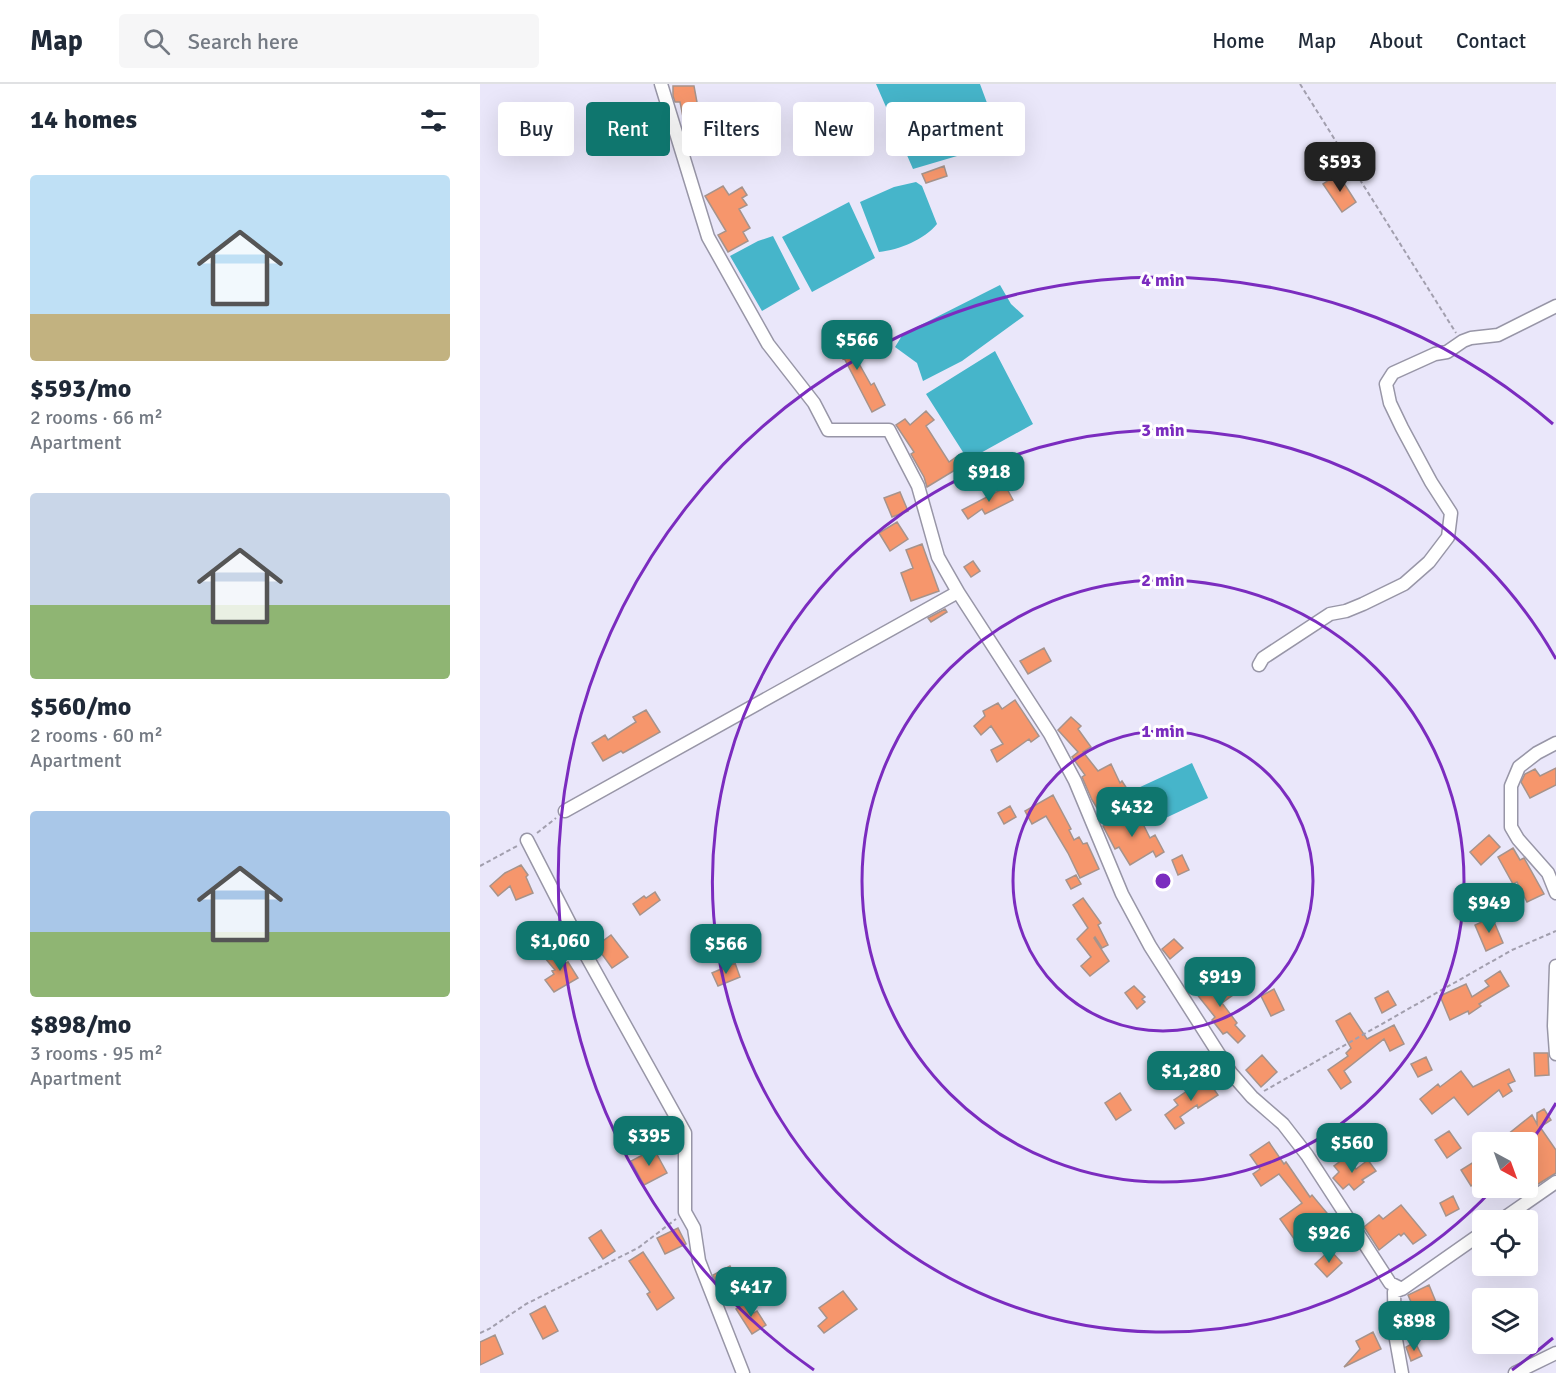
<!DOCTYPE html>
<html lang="en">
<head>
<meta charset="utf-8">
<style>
  :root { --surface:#fff; --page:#f6f6f7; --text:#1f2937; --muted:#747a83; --line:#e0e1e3; --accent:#0f766e }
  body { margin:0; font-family:Signika,sans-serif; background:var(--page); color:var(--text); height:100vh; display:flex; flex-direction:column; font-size:22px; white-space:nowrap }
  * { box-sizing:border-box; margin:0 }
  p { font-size:20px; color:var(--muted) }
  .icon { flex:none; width:33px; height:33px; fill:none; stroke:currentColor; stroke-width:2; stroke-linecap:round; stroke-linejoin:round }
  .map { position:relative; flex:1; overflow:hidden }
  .side { display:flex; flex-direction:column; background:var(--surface); width:480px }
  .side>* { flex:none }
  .guide { position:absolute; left:18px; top:18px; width:570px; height:54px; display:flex; gap:12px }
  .needle { width:39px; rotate:139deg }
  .controls { position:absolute; left:992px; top:1048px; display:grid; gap:12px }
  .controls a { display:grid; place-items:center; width:66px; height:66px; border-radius:6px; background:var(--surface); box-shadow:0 6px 24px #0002; font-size:30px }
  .price { position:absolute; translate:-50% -51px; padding:0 14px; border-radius:12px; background:var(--accent); color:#fff; font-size:20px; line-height:39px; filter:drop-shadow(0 2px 3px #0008) }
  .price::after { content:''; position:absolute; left:50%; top:36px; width:18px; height:14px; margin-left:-9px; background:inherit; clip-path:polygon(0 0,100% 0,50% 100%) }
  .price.active { background:#222; color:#fff }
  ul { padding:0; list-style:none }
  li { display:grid; align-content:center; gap:12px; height:318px; padding:0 30px }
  li span { display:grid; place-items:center; height:186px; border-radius:6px; color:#555 }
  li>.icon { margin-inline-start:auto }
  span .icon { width:108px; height:108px; fill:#fffc; stroke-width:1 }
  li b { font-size:26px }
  h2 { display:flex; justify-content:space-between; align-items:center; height:72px; padding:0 30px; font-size:26px }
  .chip { padding:0 21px; border-radius:6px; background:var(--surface); box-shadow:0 6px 24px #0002; font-size:21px; line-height:54px }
  .chip.active { background:var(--accent); color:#fff }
  header { display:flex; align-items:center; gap:36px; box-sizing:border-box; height:84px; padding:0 30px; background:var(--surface); border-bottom:2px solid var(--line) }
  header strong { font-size:28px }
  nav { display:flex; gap:33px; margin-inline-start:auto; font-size:21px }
  .search { width:420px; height:54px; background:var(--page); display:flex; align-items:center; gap:15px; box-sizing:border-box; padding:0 21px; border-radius:6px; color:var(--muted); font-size:22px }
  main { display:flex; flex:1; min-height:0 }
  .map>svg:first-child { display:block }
</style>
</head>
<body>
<header>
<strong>Map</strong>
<div class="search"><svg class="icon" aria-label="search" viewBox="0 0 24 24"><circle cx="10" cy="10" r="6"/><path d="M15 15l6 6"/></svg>Search here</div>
<nav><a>Home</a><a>Map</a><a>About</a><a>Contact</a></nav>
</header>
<main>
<section class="side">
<h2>14 homes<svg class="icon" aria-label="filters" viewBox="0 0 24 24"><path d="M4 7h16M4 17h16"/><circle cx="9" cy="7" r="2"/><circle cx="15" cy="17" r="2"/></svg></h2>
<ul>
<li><span style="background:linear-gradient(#bfe0f5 75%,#c2b280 0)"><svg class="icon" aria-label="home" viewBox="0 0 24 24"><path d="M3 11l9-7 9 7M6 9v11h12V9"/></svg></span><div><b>$593/mo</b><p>2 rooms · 66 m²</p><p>Apartment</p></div></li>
<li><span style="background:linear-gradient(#c9d6e8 60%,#8fb573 0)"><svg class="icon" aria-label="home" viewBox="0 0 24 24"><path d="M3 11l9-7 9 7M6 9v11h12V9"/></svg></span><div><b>$560/mo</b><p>2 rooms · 60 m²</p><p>Apartment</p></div></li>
<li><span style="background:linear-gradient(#a9c7e8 65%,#8fb573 0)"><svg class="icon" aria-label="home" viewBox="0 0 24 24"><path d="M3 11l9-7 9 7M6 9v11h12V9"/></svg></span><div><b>$898/mo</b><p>3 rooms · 95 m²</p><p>Apartment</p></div></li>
</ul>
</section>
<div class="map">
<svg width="1076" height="1289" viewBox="0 0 1076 1289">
  <rect width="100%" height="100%" fill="#eae7fa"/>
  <path fill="#46b5ca" d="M396 0H500L510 27 499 37 506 55 494 67 433 85Z
    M436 98 442 102 457 140C445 155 419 166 399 168L380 118 414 103Z
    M369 118 395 174 332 208 302 153Z
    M293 152 320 205 282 227 250 172 278 157Z
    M520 201 531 220 544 232 482 277 443 297 437 279 415 263 423 250Z
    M515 267 553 340 488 376 446 310Z
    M712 679 728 714 675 739 658 704Z"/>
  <path fill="#f6966c" stroke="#a6938b" stroke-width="1.5" d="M193 2H214L221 40 205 43 200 18H195L193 12Z
    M464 82 467 92 446 99 442 90Z
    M858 90 876 118 862 128 843 100Z
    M243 102 249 111 262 103 267 111 262 114 267 121 259 125 270 144 263 148 268 157 248 168 238 151 246 147 225 112Z
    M362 246 375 267 373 269 391 301 394 299 405 321 392 328 364 274 363 275 349 253Z
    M446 327 454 336 446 342 469 378 479 371 485 380 447 403 444 393 431 370 434 368 416 341 425 335 430 341Z
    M526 403 533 416 505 430 502 425 488 435 482 426Z
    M420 408 428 427 412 433 404 414Z
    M417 438 428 455 410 467 399 449Z
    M442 460 459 507 431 517 421 489 433 484 426 466Z
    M493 477 500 487 491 493 484 483Z
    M465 525 467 528 451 538 448 534Z
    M564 564 571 577 548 590 540 577Z
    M535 616 559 652 551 658 549 655 517 678 511 666 523 660 511 642 501 651 494 642 505 632 503 627 518 619 522 625Z
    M166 626 180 648 143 669 141 667 123 677 112 659 125 651 128 656 156 638 153 633Z
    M591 633 601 642 598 645 611 663 603 668 618 687 631 680 640 699 642 697 649 708 619 727 612 716 602 693 605 691 592 673 598 668 578 646Z
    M1076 684V701L1050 714 1041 698 1045 690 1055 685 1060 692Z
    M573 711 591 745 589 746 594 756 599 753 603 760 607 759 619 785 600 794 588 769 566 732 552 740 545 727Z
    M530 722 536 733 524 740 518 729Z
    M656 726 670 754 675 751 684 768 676 773 673 767 650 781 639 763 635 765 623 742Z
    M1009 751 1020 763 1001 781 990 768Z
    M1033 764 1040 776 1044 774 1064 810 1047 818 1037 798 1033 800 1018 773Z
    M702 771 709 786 698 791 692 776Z
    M41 781 48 791 46 793 53 809 36 816 30 802 18 812 10 802 25 789Z
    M596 791 601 800 591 805 586 796Z
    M175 808 180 816 160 831 153 820 164 812 166 814Z
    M603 814 621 839 618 841 628 861 622 864 615 853 614 854 629 877 610 892 601 882 611 873 597 855 608 844 593 821Z
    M1012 833 1023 859 1006 867 995 841Z
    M131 851 148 873 132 884 116 862Z
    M694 855 703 864 690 875 682 865Z
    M74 866 86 879 88 878 98 894 74 908 65 896 74 890 72 887 75 886 65 874Z
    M255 879 260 893 238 902 232 889Z
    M1020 887 1029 902 999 920 1001 922 989 930 988 927 970 936 960 912 986 900 992 913 1009 902 1005 897Z
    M741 895 753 911 742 919 757 939 755 941 765 952 758 959 747 948 743 950 732 936 735 933 715 908 724 901 727 905Z
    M654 902 665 913 662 915 665 918 657 925 645 909Z
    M794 905 804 926 791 932 781 912Z
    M908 907 916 921 902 929 895 914Z
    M870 929 887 955 914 941 924 960 910 967 904 955 864 987 871 998 861 1005 848 986 868 972 866 969 871 964 856 937Z
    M1054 969H1068L1069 991 1055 992Z
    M782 971 797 988 781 1003 766 986Z
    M946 973 952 986 938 993 931 980Z
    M1029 985 1035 997 1028 1000 1032 1007 1023 1013 1019 1006 988 1031 974 1013 952 1030 940 1015 958 1000 960 1003 981 987 993 1003Z
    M726 994 738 1011 718 1024 717 1021 700 1033 704 1039 695 1045 685 1031 698 1021 694 1016Z
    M640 1009 651 1026 636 1036 625 1019Z
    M1064 1025 1071 1036 1060 1043 1076 1066V1089L1055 1102 1047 1091V1059H1017L1052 1031 1057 1040V1029Z
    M969 1047 981 1064 967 1074 955 1056Z
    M789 1058 804 1080 806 1078 830 1113 832 1111 852 1135 817 1159 800 1135 822 1119 799 1090 781 1102 773 1090 780 1085 770 1071Z
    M174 1065 187 1089 164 1101 151 1077Z
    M866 1073 876 1085 888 1076 896 1087 882 1096 884 1098 874 1106 869 1100 863 1105 853 1094 859 1088 854 1082Z
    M997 1076 1002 1084V1095L991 1102 981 1086Z
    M973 1112 979 1125 966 1132 960 1119Z
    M921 1121 946 1151 933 1160 924 1149 921 1152 919 1150 899 1166 884 1143 899 1131 903 1135Z
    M198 1144 206 1160 185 1170 177 1154Z
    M121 1146 135 1167 123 1175 109 1154Z
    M850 1166 862 1179 847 1193 835 1180Z
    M163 1168 194 1214 177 1226 167 1210 170 1208 149 1177Z
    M250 1182 259 1198 240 1208 233 1191Z
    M949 1201 956 1218 935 1227 928 1211Z
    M363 1207 377 1225 344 1249 338 1242 347 1234 339 1224Z
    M267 1218 274 1229 277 1227 286 1241 272 1250 256 1225Z
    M65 1222 78 1247 63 1255 50 1230Z
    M893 1248 901 1265 864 1283 880 1265 876 1257Z
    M15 1251 23 1270 0 1281V1258Z
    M935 1258 942 1272 931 1277 926 1263Z"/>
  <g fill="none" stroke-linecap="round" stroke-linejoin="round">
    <g stroke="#9896a7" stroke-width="15">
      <path id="minor" d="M181 0 228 153 288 260 334 319 348 346H409L438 402 458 473 478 508 570 650 595 697 642 810 670 862 751 989 772 1013 803 1040 827 1071 910 1199 922 1205 914 1208 915 1250 922 1289
        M779 581 783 574 850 530 866 527 883 520 924 500 949 478 968 453 971 429 951 398 922 344 910 319 906 300 913 289 955 270 967 268 983 257 991 254 1018 251 1076 222
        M1076 659 1057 669 1039 683 1031 702V743L1038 755 1068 789 1076 809
        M85 727 478 508
        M47 756 106 871 205 1049V1128L214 1144 219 1177 263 1289
        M1076 882 1074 942 1076 970
        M1020 1137 1076 1098
        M922 1205 1002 1149
        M1035 1289 1076 1269"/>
    </g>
    <path stroke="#a29fae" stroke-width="2" stroke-dasharray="4.5 3" stroke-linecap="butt" d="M820 0 976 249
      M57 749 76 734
      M0 782 37 762
      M784 1007 1032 866 1076 847
      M0 1249 9 1245 46 1220 158 1164 196 1135"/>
    <use href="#minor" stroke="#fff" stroke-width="12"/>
  </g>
  <g fill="none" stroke="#7b2cbf" stroke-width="3">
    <circle cx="683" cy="797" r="150"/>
    <circle cx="683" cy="797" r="301"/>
    <path d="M1076 1019A451 451 0 0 1 1048 1062M1013 1105A451 451 0 1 1 1076 575"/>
    <path d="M1073 1254A601 601 0 0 1 1032 1286M334 1286A601 601 0 1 1 1073 340"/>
  </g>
  <circle cx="683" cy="797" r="9" fill="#7b2cbf" stroke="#fff" stroke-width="3"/>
  <g font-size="18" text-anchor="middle" font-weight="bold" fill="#7b2cbf" stroke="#fff" stroke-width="6" stroke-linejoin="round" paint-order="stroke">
    <text x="683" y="202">4 min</text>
    <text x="683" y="352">3 min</text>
    <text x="683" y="502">2 min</text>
    <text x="683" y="653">1 min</text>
  </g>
</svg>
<div class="controls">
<a><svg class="needle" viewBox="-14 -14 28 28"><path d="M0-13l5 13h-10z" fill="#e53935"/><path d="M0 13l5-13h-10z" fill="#747a83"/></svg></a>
<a><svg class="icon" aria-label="locate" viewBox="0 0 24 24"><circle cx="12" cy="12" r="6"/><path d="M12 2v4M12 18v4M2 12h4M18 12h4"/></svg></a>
<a><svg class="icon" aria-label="layers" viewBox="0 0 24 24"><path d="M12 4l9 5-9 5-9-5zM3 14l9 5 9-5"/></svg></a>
</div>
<b class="price active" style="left:860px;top:109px">$593</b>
<b class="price" style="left:377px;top:287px">$566</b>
<b class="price" style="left:509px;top:419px">$918</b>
<b class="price" style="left:652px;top:754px">$432</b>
<b class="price" style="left:1009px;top:850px">$949</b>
<b class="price" style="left:80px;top:888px">$1,060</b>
<b class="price" style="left:246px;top:891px">$566</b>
<b class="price" style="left:740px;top:924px">$919</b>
<b class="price" style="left:711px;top:1018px">$1,280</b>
<b class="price" style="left:169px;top:1083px">$395</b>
<b class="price" style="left:872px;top:1090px">$560</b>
<b class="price" style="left:849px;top:1180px">$926</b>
<b class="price" style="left:271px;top:1234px">$417</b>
<b class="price" style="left:934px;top:1268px">$898</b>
<div class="guide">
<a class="chip">Buy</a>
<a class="chip active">Rent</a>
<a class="chip">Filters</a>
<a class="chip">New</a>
<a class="chip">Apartment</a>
</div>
</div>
</main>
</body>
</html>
